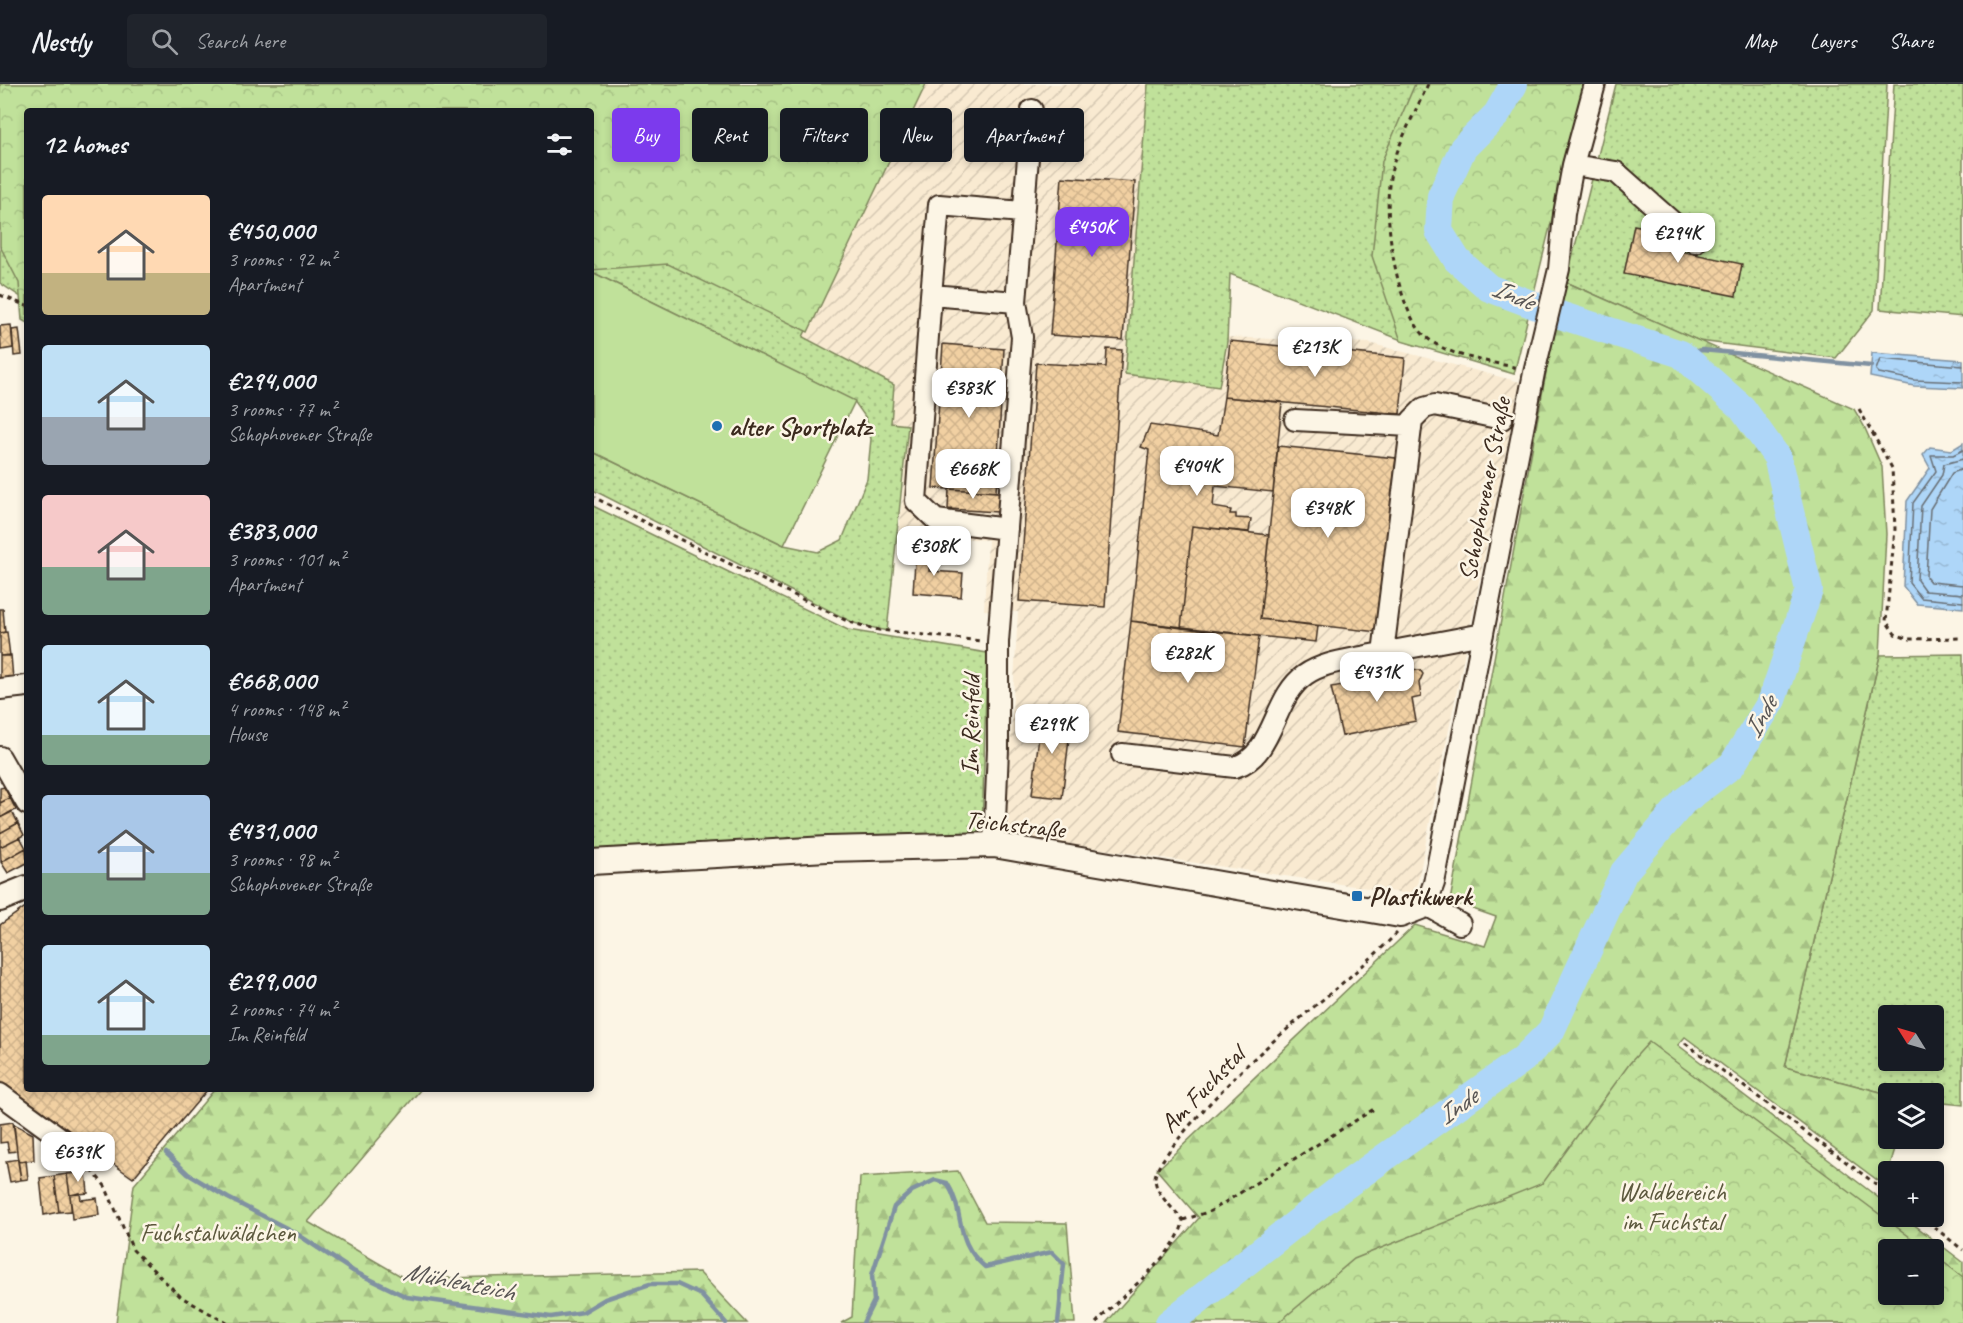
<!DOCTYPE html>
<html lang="en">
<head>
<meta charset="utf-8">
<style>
  :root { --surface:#171b24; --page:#20242c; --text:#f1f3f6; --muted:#9ea1a6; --line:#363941; --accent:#7c3aed }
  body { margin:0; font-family:Caveat,sans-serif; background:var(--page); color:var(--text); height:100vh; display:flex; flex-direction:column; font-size:22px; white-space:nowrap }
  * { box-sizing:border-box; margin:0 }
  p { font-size:20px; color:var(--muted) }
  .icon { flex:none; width:33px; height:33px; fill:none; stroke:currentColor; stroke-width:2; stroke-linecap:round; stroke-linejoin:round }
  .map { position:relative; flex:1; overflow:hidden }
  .details { position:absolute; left:24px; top:24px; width:570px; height:984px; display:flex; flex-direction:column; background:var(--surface); border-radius:6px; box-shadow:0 3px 9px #0003 }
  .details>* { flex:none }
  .hud { position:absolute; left:612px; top:24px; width:570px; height:54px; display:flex; gap:12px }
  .needle { width:39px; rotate:307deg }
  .controls { position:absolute; left:1878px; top:921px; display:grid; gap:12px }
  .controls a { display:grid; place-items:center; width:66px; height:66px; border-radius:6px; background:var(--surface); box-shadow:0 3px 9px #0003; font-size:30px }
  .price { position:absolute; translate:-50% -51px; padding:0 14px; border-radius:12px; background:#fff; color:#222; font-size:20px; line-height:39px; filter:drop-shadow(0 2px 3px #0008) }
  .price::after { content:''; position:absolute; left:50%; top:36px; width:18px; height:14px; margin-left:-9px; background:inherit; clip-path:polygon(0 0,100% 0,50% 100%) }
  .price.current { background:var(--accent); color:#fff }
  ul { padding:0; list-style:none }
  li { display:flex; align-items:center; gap:18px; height:150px; padding:0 18px }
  li span { display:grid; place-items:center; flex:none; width:168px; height:120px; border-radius:6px; color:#555 }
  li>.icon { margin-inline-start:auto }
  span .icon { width:72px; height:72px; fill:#fffc; stroke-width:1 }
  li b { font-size:26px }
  h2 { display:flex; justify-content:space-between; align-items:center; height:72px; padding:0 18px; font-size:26px }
  .pill { padding:0 21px; border-radius:6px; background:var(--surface); box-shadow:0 3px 9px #0003; font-size:21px; line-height:54px }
  .pill.current { background:var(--accent); color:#fff }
  header { display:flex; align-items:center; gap:36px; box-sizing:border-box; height:84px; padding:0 30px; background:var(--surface); border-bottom:2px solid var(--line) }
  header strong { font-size:28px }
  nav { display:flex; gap:33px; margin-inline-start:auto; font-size:21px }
  .search { width:420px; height:54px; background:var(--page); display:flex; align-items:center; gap:15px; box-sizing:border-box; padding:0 21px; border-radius:6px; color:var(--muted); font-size:22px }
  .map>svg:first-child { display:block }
</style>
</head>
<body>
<header>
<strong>Nestly</strong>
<div class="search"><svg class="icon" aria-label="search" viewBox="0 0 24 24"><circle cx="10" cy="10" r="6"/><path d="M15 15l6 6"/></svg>Search here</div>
<nav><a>Map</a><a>Layers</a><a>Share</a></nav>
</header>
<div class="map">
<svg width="1963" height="1239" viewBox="0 0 1963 1239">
  <defs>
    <pattern id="industrial-furrows" width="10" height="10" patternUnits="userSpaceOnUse" patternTransform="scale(1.5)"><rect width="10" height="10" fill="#f9ead1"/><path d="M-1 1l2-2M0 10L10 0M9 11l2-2" fill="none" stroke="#d6c9b3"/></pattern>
    <pattern id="grass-dots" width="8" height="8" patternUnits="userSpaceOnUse" patternTransform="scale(1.5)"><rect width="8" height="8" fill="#c0e19a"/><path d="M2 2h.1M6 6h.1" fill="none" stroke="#a6c184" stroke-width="1.8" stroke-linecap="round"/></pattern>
    <pattern id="forest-firs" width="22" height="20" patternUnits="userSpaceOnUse" patternTransform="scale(1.5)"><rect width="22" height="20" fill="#c0e19a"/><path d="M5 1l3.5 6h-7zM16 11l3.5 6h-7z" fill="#a6c184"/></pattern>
    <pattern id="park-crowns" width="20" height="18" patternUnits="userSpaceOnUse" patternTransform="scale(1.5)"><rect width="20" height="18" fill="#c0e19a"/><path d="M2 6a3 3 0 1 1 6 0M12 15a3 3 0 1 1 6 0" fill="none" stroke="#a6c184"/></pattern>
    <pattern id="water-ripples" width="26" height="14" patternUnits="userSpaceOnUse" patternTransform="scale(1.5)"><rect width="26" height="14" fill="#aed6f8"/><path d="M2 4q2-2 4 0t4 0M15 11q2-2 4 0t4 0" fill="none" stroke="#97b8d4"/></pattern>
    <pattern id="building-cross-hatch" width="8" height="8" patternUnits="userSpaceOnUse" patternTransform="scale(1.5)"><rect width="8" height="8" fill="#f1d0a2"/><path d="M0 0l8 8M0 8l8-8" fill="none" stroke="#d0b38b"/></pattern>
  </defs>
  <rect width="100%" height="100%" fill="#fcf5e5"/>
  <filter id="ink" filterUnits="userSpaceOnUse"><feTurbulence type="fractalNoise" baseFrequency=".0167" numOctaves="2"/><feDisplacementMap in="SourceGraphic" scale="12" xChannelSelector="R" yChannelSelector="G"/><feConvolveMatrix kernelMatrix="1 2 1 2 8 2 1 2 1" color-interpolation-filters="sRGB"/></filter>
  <g filter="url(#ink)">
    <path fill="url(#industrial-furrows)" d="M919 0H1148L1125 290 1219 303 1228 253 1369 259 1520 298 1415 811 1005 751 1018 528 984 526 988 456 899 450 908 341 891 339 803 253Z"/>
    <path fill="url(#grass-dots)" stroke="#7e865c" stroke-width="1.5" fill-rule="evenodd" d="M0 0H919L803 253 894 301 891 339 908 341 887 547 854 539 591 405V367L784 461 818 468 842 456 867 395 871 355 866 334 854 317 594 189 591 195V27H27V217L0 199Z
      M1148 0H1422L1417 262 1230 190 1227 258 1219 303 1125 290Z
      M1616 0H1887L1874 226 1836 274 1699 257 1566 198Z
      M1894 0H1963V233L1880 225Z
      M591 421 848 546 987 569 982 750 591 768Z
      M1963 570V1021L1934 1018V1010H1888L1785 983 1880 571ZM1888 932H1934V976H1888Z"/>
    <path fill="url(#forest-firs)" stroke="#7e865c" stroke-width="1.5" fill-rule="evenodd" d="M1566 198 1854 325 1864 342 1882 383 1886 450 1880 571 1785 983 1888 1010V1054L1898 1055 1884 1101 1685 953 1678 961 1888 1121V1132L1904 1133 1963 1178V1239H1106L1199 1134 1157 1086 1415 841 1485 862 1496 833 1450 817 1547 283ZM1888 1166H1934V1210H1888Z
      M215 1005H421L308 1138 406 1195 699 1188 747 1239H116L134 1101Z
      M958 1087 985 1138 1067 1139 1075 1239H841L852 1233 860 1093Z"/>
    <path fill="url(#park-crowns)" stroke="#7e865c" stroke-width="1.5" d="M0 0H926L808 248 668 180 591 186V27H27V239L22 236 19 199 0 162Z
      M1415 0H1585L1514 290 1401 257 1372 172 1382 77Z
      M1649 958 1926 1165 1888 1166V1210H1934V1171L1963 1193V1239H1278L1354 1175 1543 1099 1630 979Z"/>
    <path fill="#c0e19a" stroke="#7e865c" stroke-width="1.5" d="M594 189 855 317 784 461 591 367V195Z"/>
    <path fill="url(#water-ripples)" stroke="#8091a1" stroke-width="1.5" d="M1872 269 1963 276V304L1914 302 1870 293Z
      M1963 359V524L1917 520 1903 502 1907 417 1930 384 1923 371 1930 363 1952 366Z"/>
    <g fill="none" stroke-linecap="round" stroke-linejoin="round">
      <path stroke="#696f75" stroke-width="1.5" d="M1963 282 1880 275 1876 286 1879 289 1914 296 1963 298
        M1963 366 1953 371H1931L1936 387 1913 419 1909 499 1921 514 1963 518
        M1963 375 1944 380 1942 391 1921 422 1917 496 1925 507 1963 510
        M1963 385 1952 389 1930 425 1926 493 1930 498 1963 501"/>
      <path stroke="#8091a1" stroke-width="4.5" d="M1681 270 1702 266 1871 282
        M166 1069 188 1090 228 1114 294 1148 353 1187 407 1213 551 1233 583 1228 605 1215 650 1200H677L701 1211 726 1239
        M863 1239 874 1217 872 1191 894 1123 912 1107 935 1096 947 1099C966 1129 953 1156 985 1183L1052 1168 1064 1180 1058 1239"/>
      <path stroke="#aed6f8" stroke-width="28" d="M1169 1239 1336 1108 1523 975 1551 947 1624 788 1684 717 1732 681 1772 616 1809 506 1777 373 1742 324 1681 270 1563 232 1489 204 1457 176 1439 147 1441 112 1463 64 1497 30 1514 0"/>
    </g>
    <path fill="url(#building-cross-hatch)" stroke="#3b2a1e" stroke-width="1.5" d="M1062 93 1135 98 1123 256 1050 251Z
      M1634 141 1669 148 1665 164 1742 180 1736 212 1624 190Z
      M11 241 13 264 1 266 0 242Z
      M19 245 22 271 14 272 12 246Z
      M1230 257 1405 274 1400 330 1224 313Z
      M943 260 1004 265 996 408 933 404Z
      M1107 265 1122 266 1105 523 1019 517 1036 279 1106 283Z
      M1224 313 1282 318 1273 408 1215 402 1213 423 1231 426 1230 430H1236V434L1251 435 1249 448 1192 442 1181 544 1131 537 1149 366 1141 363 1150 341 1218 351Z
      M1278 362 1396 374 1378 548 1260 535Z
      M949 405 999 408 998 428 948 425Z
      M1192 442 1269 451 1260 535 1318 542 1316 558 1181 544Z
      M916 462 931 463 929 487 963 489 961 513 913 509Z
      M0 525H3L5 548 0 549Z
      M1131 537 1259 552 1245 663 1118 648Z
      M7 548 10 572H0V549Z
      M11 571 13 595 0 596V572Z
      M1409 585 1420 586 1423 590 1419 599 1421 613 1412 615 1416 637 1342 652 1331 603 1407 590Z
      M1042 627 1072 630 1062 714 1032 711Z
      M4 703 10 714 0 719V704Z
      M10 714 16 726 0 734V719Z
      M12 727 18 739 0 749V734Z
      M18 739 24 751 0 763V749Z
      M20 753 26 764 1 778 0 763Z
      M26 764 27 779 8 789 1 778Z
      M27 822V1005H208L133 1094 0 1000V841Z
      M13 1038 17 1067 9 1068 7 1058 0 1059V1040Z
      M14 1040 33 1050 34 1076 18 1078Z
      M18 1075 21 1096 10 1098 6 1077Z
      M26 1076 28 1095 21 1096 18 1078Z
      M86 1088 88 1109 70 1111 67 1090Z
      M67 1090 72 1127 59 1128 54 1092Z
      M54 1092 59 1128 44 1131 40 1094Z
      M80 1109 81 1116 97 1114 99 1131 72 1135 70 1111Z"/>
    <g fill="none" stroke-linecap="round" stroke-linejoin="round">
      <g stroke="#3b2a1e" stroke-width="24">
        <path id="minor" d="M1573 81 1616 88 1695 158
          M931 211 916 417 936 436 1007 445
          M1016 218 931 211 939 121 1022 128
          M1295 336 1410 342
          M1383 569 1412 336 1424 324 1435 321 1502 335
          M0 605 27 602
          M1122 670 1235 683C1274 672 1273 613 1305 591 1323 578 1350 576 1371 571 1408 564 1446 557 1483 550
          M0 673 27 720
          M994 761 998 665V558L1022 253 1016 218 1032 26
          M1460 840 1426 821 1434 799 1534 289 1559 185 1564 130 1573 81 1595 0
          M0 1010 70 1061"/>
      </g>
      <g stroke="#3b2a1e" stroke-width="28">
        <path id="major" d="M591 778 827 765 994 761 1400 831 1426 821
          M0 815 27 804"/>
      </g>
      <path stroke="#3b2a1e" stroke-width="3" stroke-dasharray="4.5 4.5" stroke-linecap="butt" d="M1428 0C1415 29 1398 58 1391 89 1382 126 1395 223 1424 251 1446 273 1489 277 1518 284
        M0 211 27 222
        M1859 325 1892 384 1895 445 1886 537 1895 550 1908 555 1963 554
        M591 412 849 538 879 546 981 557
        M1685 959 1888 1109
        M80 1072 105 1102 133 1166 181 1213 227 1239
        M1920 1132 1963 1166
        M1183 1136 1211 1127 1374 1025
        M1096 1239C1118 1214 1181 1168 1183 1136 1173 1124 1156 1111 1155 1095 1153 1075 1229 999 1246 982 1294 936 1350 897 1397 849"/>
      <use href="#minor" stroke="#fcf5e5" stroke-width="20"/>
      <use href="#major" stroke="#fcf5e5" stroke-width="24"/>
    </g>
  </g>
  <g fill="#1f6fb2" stroke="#fcf5e5" stroke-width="2">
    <circle cx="717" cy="342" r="6"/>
    <rect x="1351" y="806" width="12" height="12" rx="3"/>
  </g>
  <g text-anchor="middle" stroke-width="5" stroke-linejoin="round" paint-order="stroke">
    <g font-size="26" font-weight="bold" fill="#3b2a1e" stroke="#fcf5e5" text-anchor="start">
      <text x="729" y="351">alter Sportplatz</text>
      <text x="1369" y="821">Plastikwerk</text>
    </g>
    <g font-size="26" fill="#3b2a1e" stroke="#fcf5e5">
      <text transform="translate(1484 405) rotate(-79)" y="9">Schophovener Straße</text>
      <text transform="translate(970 641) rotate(-89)" y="9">Im Reinfeld</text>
      <text transform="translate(1015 740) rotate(6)" y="9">Teichstraße</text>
      <text transform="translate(1202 1005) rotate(-46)" y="9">Am Fuchstal</text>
    </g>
    <g font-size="26" fill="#5c583d" stroke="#fcf5e5">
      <text x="1672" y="1116">Waldbereich<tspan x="1672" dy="30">im Fuchstal</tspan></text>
      <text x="218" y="1157">Fuchstalwäldchen</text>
    </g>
    <g font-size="27" font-style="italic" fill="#585554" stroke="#fcf5e5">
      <text transform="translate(1513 210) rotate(22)" y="9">Inde</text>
      <text transform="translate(1760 633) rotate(-61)" y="9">Inde</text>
      <text transform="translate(1457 1022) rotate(-35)" y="9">Inde</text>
      <text transform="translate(459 1197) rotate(11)" y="9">Mühlenteich</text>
    </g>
  </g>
</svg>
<div class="controls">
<a><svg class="needle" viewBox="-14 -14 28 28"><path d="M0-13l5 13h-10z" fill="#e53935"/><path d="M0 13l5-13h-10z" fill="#9ea1a6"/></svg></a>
<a><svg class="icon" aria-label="layers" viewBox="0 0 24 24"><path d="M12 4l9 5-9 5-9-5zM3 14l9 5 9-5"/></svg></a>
<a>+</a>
<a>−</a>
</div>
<b class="price current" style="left:1092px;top:174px">€450K</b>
<b class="price" style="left:1678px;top:180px">€294K</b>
<b class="price" style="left:1315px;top:294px">€213K</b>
<b class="price" style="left:969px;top:335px">€383K</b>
<b class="price" style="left:1197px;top:413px">€404K</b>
<b class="price" style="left:973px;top:416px">€668K</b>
<b class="price" style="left:1328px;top:455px">€348K</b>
<b class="price" style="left:934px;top:493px">€308K</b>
<b class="price" style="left:1188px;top:600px">€282K</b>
<b class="price" style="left:1377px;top:619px">€431K</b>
<b class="price" style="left:1052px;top:671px">€299K</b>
<b class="price" style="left:78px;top:1099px">€639K</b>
<div class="hud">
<a class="pill current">Buy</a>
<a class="pill">Rent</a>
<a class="pill">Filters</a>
<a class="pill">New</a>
<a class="pill">Apartment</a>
</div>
<section class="details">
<h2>12 homes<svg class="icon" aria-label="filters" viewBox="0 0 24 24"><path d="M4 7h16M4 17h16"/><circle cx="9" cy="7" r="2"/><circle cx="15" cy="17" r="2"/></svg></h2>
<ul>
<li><span style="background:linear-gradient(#ffd9b3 65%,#c2b280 0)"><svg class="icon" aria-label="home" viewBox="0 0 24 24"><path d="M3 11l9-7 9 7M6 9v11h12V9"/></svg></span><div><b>€450,000</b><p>3 rooms · 92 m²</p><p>Apartment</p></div></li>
<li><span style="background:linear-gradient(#bfe0f5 60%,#9aa5b1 0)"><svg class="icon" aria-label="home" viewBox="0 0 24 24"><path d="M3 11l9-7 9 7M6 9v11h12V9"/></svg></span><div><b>€294,000</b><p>3 rooms · 77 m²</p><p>Schophovener Straße</p></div></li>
<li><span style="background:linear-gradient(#f6c9c9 60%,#7fa58c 0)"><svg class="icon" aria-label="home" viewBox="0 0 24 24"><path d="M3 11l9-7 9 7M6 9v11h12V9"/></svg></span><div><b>€383,000</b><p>3 rooms · 101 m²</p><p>Apartment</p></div></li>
<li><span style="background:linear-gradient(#bfe0f5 75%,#7fa58c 0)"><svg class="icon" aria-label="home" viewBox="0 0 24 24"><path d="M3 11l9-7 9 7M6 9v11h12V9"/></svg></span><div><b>€668,000</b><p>4 rooms · 148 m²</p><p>House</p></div></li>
<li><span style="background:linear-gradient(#a9c7e8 65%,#7fa58c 0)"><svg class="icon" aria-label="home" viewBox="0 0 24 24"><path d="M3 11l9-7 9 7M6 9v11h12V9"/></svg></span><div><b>€431,000</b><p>3 rooms · 98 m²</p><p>Schophovener Straße</p></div></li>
<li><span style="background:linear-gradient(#bfe0f5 75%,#7fa58c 0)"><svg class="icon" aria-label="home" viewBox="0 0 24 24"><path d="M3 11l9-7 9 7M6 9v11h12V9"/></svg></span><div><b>€299,000</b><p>2 rooms · 74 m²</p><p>Im Reinfeld</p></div></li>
</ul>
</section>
</div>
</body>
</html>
